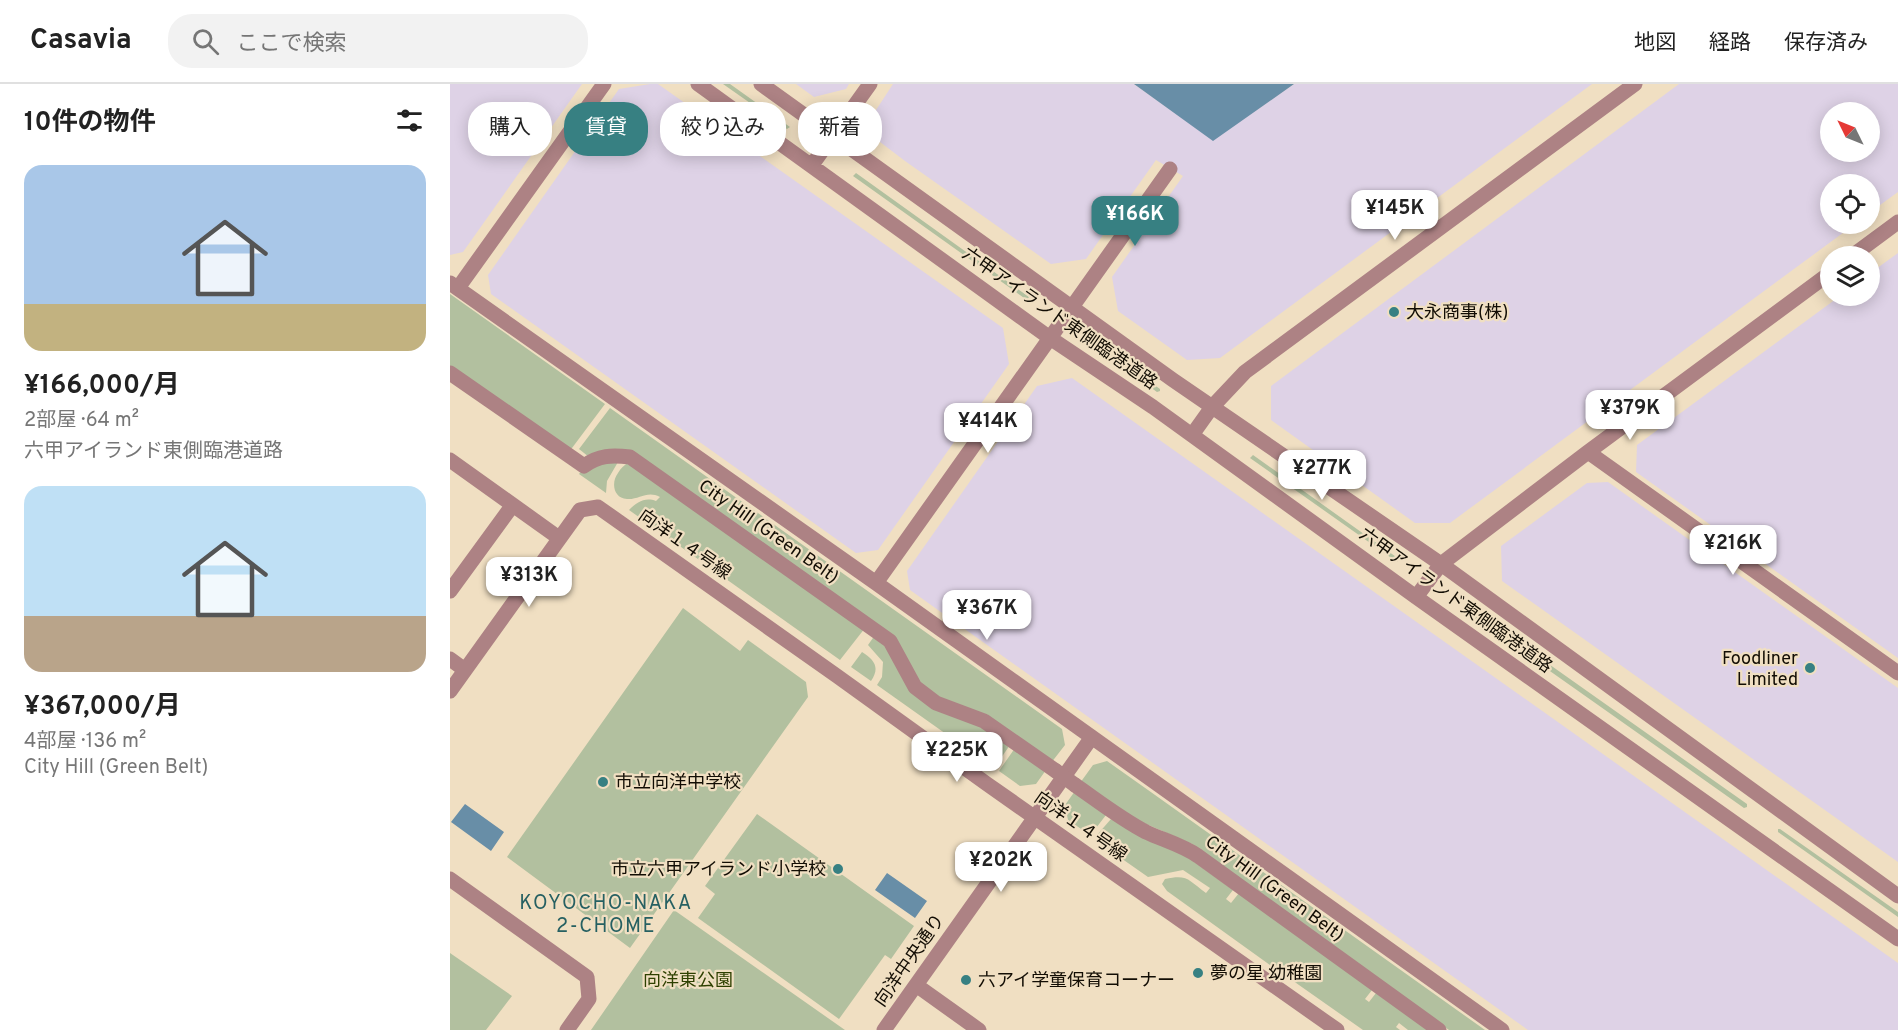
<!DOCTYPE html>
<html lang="ja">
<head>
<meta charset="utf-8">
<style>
  :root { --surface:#fff; --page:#f2f2f2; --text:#222; --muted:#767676; --line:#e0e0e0; --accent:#378082 }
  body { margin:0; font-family:Overpass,"Noto Sans JP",sans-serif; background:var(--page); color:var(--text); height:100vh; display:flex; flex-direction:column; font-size:22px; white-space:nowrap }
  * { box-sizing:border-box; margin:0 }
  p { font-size:20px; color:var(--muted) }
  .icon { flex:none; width:33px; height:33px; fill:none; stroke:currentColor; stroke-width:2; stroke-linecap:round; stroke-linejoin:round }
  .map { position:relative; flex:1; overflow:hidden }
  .sheet { display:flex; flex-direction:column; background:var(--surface); width:450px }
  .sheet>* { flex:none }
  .hud { position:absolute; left:18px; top:18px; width:570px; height:54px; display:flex; gap:12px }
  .needle { width:39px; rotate:313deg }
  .buttons { position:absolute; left:1370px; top:18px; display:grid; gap:12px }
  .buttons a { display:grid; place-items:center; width:60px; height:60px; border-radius:50%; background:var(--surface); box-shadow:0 3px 15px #0003; font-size:30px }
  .price { position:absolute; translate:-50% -51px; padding:0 14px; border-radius:12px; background:#fff; color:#222; font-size:20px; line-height:39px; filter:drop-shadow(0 2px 3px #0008) }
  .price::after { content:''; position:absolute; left:50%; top:36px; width:18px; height:14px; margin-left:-9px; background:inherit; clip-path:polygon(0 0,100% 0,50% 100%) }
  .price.selected { background:var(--accent); color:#fff }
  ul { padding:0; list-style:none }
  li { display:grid; align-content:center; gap:12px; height:318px; padding:0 24px }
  li span { display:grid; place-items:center; height:186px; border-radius:18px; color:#555 }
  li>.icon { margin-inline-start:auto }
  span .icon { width:108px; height:108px; fill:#fffc; stroke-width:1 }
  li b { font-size:26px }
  h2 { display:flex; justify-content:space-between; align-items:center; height:72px; padding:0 24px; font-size:26px }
  .chip { padding:0 21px; border-radius:24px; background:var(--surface); box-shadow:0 3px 15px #0003; font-size:21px; line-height:54px }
  .chip.selected { background:var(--accent); color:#fff }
  header { display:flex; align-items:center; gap:36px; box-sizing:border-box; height:84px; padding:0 30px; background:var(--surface); border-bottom:2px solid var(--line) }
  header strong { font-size:28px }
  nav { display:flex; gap:33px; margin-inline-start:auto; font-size:21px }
  .search { width:420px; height:54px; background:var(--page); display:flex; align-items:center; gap:15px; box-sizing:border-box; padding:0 21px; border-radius:24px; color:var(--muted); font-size:22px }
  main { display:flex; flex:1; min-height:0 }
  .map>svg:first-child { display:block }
</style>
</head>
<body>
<header>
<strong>Casavia</strong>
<div class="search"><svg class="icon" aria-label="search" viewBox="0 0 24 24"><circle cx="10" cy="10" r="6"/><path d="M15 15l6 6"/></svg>ここで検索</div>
<nav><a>地図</a><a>経路</a><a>保存済み</a></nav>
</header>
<main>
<section class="sheet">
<h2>10件の物件<svg class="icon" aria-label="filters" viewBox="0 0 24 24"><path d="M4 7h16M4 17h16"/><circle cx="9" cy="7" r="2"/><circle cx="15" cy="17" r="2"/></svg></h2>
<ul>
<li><span style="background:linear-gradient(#a9c7e8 75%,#c2b280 0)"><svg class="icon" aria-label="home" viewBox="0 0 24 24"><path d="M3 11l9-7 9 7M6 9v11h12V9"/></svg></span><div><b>¥166,000/月</b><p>2部屋 · 64 m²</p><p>六甲アイランド東側臨港道路</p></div></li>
<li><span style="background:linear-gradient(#bfe0f5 70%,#b9a48a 0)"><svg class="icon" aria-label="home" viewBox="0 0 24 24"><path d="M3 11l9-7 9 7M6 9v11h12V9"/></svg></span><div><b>¥367,000/月</b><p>4部屋 · 136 m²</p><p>City Hill (Green Belt)</p></div></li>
</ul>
</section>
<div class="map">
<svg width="1448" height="946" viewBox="0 0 1448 946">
  <rect width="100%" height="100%" fill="#f0dfc2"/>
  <path fill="#ded2e6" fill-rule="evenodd" d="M0 0H132L13 168 0 171Z
    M200 0H208L553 244 559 280 428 466 406 469 41 210 38 191 169 5Z
    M346 0H399L396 5 364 13Z
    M443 0H684L763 56 844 0H1142L770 274 737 276 668 227 662 193 733 92 706 76 636 175 601 180 455 77 430 58 426 26Z
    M1229 0H1448V108L1419 129V100H1380V140H1405L1000 439H965L821 336V302ZM1380 28H1419V68H1380Z
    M1448 169V574L1186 388 1187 361 1390 212H1419V190Z
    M622 294 1448 879V946H1078L460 506 457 487 587 302Z
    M1158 398 1448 604V778L1052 497 1051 462 1137 399Z"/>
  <path fill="#b2c09f" d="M273 0H280L340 43 337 45Z
    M406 89 579 213 577 216 403 92Z
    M0 210 155 320 122 364 118 366 0 284Z
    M644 258 710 305V307L707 308 642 261Z
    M160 324 612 645 615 661 601 679 472 604 446 561 186 372 139 373 129 365Z
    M803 371 949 475 947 478 800 374Z
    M168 378 157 397 156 409 129 390C138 379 155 379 168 378Z
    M178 379 415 544 390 576 179 426C187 418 195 413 206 417L210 413C197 406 189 416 177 415 163 414 161 398 168 389 171 384 174 381 178 379Z
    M233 524 290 567 298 556 356 598 358 613 180 864 57 773Z
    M1025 528 1297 720V723L1294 724 1022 532Z
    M425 551 432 556 456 596 526 637 560 661 544 684 427 601 432 593 433 578 418 561Z
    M412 568C425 576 430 584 421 597L401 583Z
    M565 664 596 686 586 700 570 702 549 687Z
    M657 677 698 706 1035 946H999L742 760 687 736 630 699 643 681Z
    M625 707 656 731 643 748 637 749 618 736 615 721Z
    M307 730 464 842 441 875 435 871 389 935 248 834 265 810 255 802Z
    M661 735 735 771 783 806 776 815 781 819 789 809 922 906 915 915 919 918 926 909 978 946H958L949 939 946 943 950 946H913L839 894 843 887 837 882 831 889 717 807 712 800 715 795C738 790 738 796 756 809L760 804 733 786 698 793 648 758 647 751Z
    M1328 745H1330L1448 828V833L1328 748Z
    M224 826 395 946H141Z
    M0 869 62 912 36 946H0Z"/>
  <path fill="#688ea7" d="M684 0H844L763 57Z
    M15 720 54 748 41 767 1 738Z
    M437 789 477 817 465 834 425 806Z"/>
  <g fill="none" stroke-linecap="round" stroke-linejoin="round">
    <path stroke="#ad8284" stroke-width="15" d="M248 0 600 254 703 323 966 513 1448 855
      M311 0 723 296 991 480 1448 812
      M362 81 420 0
      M1402 172 1448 138
      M0 199 426 499 1052 946
      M8 204 154 0
      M0 289 134 382C149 371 162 371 180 373L440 557 465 603 486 619 534 637 606 687
      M742 351 762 323 795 288 1185 0
      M1138 368 1448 589
      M0 376 109 454
      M426 499 720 85
      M0 507 62 422
      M966 513 991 480 1138 368 1380 189
      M0 575 15 586
      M0 607 130 426 148 423 387 592 537 700 887 946
      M625 701C648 717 671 735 696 748 713 756 732 761 748 772L989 946
      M0 795 137 893 139 915 117 946
      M466 901 529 946
      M434 946 642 653"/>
    <path stroke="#ad8284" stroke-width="15" d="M606 687 625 701"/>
  </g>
  <g fill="#378082" stroke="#f0dfc2" stroke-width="2">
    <circle cx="944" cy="228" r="6"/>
    <circle cx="1360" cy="584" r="6"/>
    <circle cx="153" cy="698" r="6"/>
    <circle cx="388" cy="785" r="6"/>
    <circle cx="748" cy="889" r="6"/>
    <circle cx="516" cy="896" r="6"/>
  </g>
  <g text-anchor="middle" stroke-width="4.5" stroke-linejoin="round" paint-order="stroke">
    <g font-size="18" fill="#120d04" stroke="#f0dfc2" text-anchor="start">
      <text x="956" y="234">大永商事(株)</text>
      <text x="1348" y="580" text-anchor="end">Foodliner<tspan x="1348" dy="21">Limited</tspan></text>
      <text x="165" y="704">市立向洋中学校</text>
      <text x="376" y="791" text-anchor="end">市立六甲アイランド小学校</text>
      <text x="760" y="895">夢の星 幼稚園</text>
      <text x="528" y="902">六アイ学童保育コーナー</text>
    </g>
    <g font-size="18" fill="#120d04" stroke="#f0dfc2">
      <text transform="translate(610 234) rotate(35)" y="6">六甲アイランド東側臨港道路</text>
      <text transform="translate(319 447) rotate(35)" y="6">City Hill (Green Belt)</text>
      <text transform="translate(235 460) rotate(35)" y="6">向洋１４号線</text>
      <text transform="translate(1006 516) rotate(36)" y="6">六甲アイランド東側臨港道路</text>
      <text transform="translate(631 742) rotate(35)" y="6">向洋１４号線</text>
      <text transform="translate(825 804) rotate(36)" y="6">City Hill (Green Belt)</text>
      <text transform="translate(459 876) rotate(-55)" y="6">向洋中央通り</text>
    </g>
    <g font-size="18" fill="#2e4001" stroke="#f0dfc2">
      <text x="238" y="902">向洋東公園</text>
    </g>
    <g font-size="20" letter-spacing="1.5" fill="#266062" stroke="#f0dfc2">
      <text x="156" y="825">KOYOCHO-NAKA<tspan x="156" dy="23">2-CHOME</tspan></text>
    </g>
  </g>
</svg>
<div class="buttons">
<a><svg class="needle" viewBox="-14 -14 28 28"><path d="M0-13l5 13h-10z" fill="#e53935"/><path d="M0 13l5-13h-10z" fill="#767676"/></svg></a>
<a><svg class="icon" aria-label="locate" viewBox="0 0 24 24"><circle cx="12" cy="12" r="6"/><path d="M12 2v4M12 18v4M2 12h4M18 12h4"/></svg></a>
<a><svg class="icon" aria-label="layers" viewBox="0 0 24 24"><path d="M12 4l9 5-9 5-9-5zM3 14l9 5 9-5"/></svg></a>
</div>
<b class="price" style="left:945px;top:157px">¥145K</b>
<b class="price selected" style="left:685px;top:163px">¥166K</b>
<b class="price" style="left:1180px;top:357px">¥379K</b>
<b class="price" style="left:538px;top:370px">¥414K</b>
<b class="price" style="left:872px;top:417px">¥277K</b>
<b class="price" style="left:1283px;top:492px">¥216K</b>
<b class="price" style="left:79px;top:524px">¥313K</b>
<b class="price" style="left:537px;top:557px">¥367K</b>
<b class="price" style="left:507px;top:699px">¥225K</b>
<b class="price" style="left:551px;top:809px">¥202K</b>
<div class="hud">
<a class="chip">購入</a>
<a class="chip selected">賃貸</a>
<a class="chip">絞り込み</a>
<a class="chip">新着</a>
</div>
</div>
</main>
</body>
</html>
